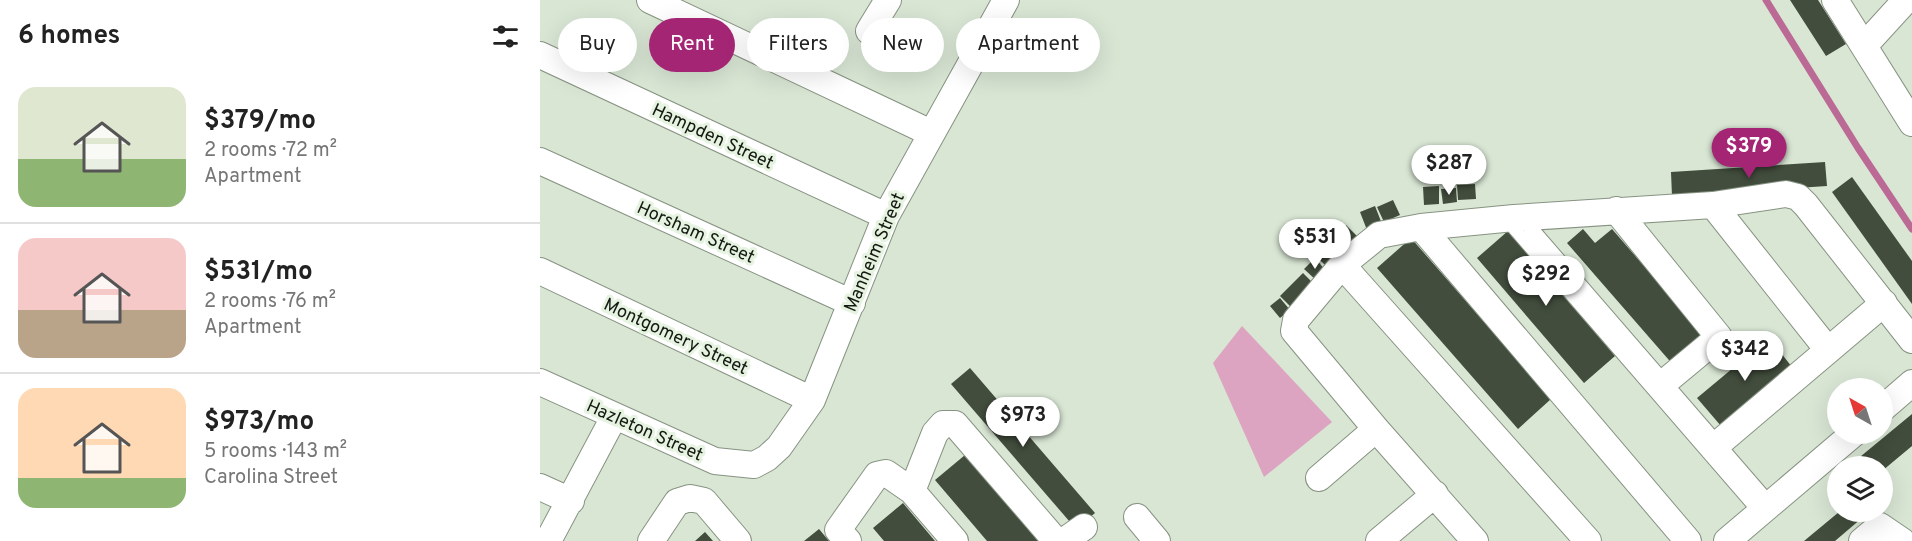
<!DOCTYPE html>
<html lang="en">
<head>
<meta charset="utf-8">
<style>
  :root { --surface:#fff; --page:#f6f6f6; --text:#222; --muted:#767676; --line:#e0e0e0; --accent:#a52575 }
  body { margin:0; font-family:Overpass,sans-serif; background:var(--page); color:var(--text); height:100vh; display:flex; flex-direction:column; font-size:22px; white-space:nowrap }
  * { box-sizing:border-box; margin:0 }
  p { font-size:20px; color:var(--muted) }
  .icon { flex:none; width:33px; height:33px; fill:none; stroke:currentColor; stroke-width:2; stroke-linecap:round; stroke-linejoin:round }
  .map { position:relative; flex:1; overflow:hidden }
  .details { display:flex; flex-direction:column; background:var(--surface); width:540px }
  .details>* { flex:none }
  .hud { position:absolute; left:18px; top:18px; width:570px; height:54px; display:flex; gap:12px }
  .needle { width:39px; rotate:321deg }
  .controls { position:absolute; left:1287px; top:378px; display:grid; gap:12px }
  .controls a { display:grid; place-items:center; width:66px; height:66px; border-radius:50%; background:var(--surface); box-shadow:0 6px 24px #0002; font-size:30px }
  .price { position:absolute; translate:-50% -51px; padding:0 14px; border-radius:21px; background:#fff; color:#222; font-size:20px; line-height:39px; filter:drop-shadow(0 2px 3px #0008) }
  .price::after { content:''; position:absolute; left:50%; top:36px; width:18px; height:14px; margin-left:-9px; background:inherit; clip-path:polygon(0 0,100% 0,50% 100%) }
  .price.selected { background:var(--accent); color:#fff }
  ul { padding:0; list-style:none }
  li { display:flex; align-items:center; gap:18px; height:150px; padding:0 18px }
  li+li { border-top:2px solid var(--line) }
  li span { display:grid; place-items:center; flex:none; width:168px; height:120px; border-radius:18px; color:#555 }
  li>.icon { margin-inline-start:auto }
  span .icon { width:72px; height:72px; fill:#fffc; stroke-width:1 }
  li b { font-size:26px }
  h2 { display:flex; justify-content:space-between; align-items:center; height:72px; padding:0 18px; font-size:26px }
  .pill { padding:0 21px; border-radius:27px; background:var(--surface); box-shadow:0 6px 24px #0002; font-size:21px; line-height:54px }
  .pill.selected { background:var(--accent); color:#fff }
  main { display:flex; flex:1; min-height:0 }
  .map>svg:first-child { display:block }
</style>
</head>
<body>
<main>
<section class="details">
<h2>6 homes<svg class="icon" aria-label="filters" viewBox="0 0 24 24"><path d="M4 7h16M4 17h16"/><circle cx="9" cy="7" r="2"/><circle cx="15" cy="17" r="2"/></svg></h2>
<ul>
<li><span style="background:linear-gradient(#dfe7d0 60%,#8fb573 0)"><svg class="icon" aria-label="home" viewBox="0 0 24 24"><path d="M3 11l9-7 9 7M6 9v11h12V9"/></svg></span><div><b>$379/mo</b><p>2 rooms · 72 m²</p><p>Apartment</p></div></li>
<li><span style="background:linear-gradient(#f6c9c9 60%,#b9a48a 0)"><svg class="icon" aria-label="home" viewBox="0 0 24 24"><path d="M3 11l9-7 9 7M6 9v11h12V9"/></svg></span><div><b>$531/mo</b><p>2 rooms · 76 m²</p><p>Apartment</p></div></li>
<li><span style="background:linear-gradient(#ffd9b3 75%,#8fb573 0)"><svg class="icon" aria-label="home" viewBox="0 0 24 24"><path d="M3 11l9-7 9 7M6 9v11h12V9"/></svg></span><div><b>$973/mo</b><p>5 rooms · 143 m²</p><p>Carolina Street</p></div></li>
</ul>
</section>
<div class="map">
<svg width="1372" height="541" viewBox="0 0 1372 541">
  <rect width="100%" height="100%" fill="#d9e6d4"/>
  <path fill="#dca4c0" d="M702 326 792 422 724 477 673 363Z"/>
  <g fill="none" stroke-linecap="round" stroke-linejoin="round">
    <path stroke="#bb6a95" stroke-width="7" d="M1226 0 1318 148 1372 229"/>
  </g>
  <path fill="#424d3d" d="M1250 0H1278L1306 44 1286 56Z
    M1285 162 1287 186 1132 196 1131 172Z
    M1312 177 1372 261V304L1292 192Z
    M935 184 936 199 918 200 917 185Z
    M899 186V204L884 205 883 187Z
    M916 188 917 202 903 204 901 189Z
    M853 200 860 215 844 222 837 207Z
    M835 206 842 224 827 230 820 212Z
    M806 225 818 237 807 247 796 235Z
    M1043 229 1055 243 1072 229 1167 339 1135 367 1027 243Z
    M968 231 1075 356 1044 383 937 258Z
    M795 236 807 249 796 259 784 246Z
    M871 238 1011 399 978 429 837 268Z
    M782 248 795 261 788 268 775 255Z
    M775 258 786 271 777 281 764 269Z
    M763 273 775 285 752 308 740 296Z
    M740 298 750 310 740 318 730 306Z
    M1229 338 1252 367 1181 426 1157 398Z
    M430 368 555 513 536 529 411 384Z
    M1372 414V446L1342 471V466H1309Z
    M425 455 498 541H447L395 480Z
    M363 503 395 541H344L333 528Z
    M1299 512H1329L1295 541H1264Z
    M279 529 289 541H264Z
    M165 532 173 541H155Z"/>
  <g fill="none" stroke-linecap="round" stroke-linejoin="round">
    <g stroke="#879382" stroke-width="28">
      <path id="minor" d="M110 0 391 133
        M1295 0 1372 123
        M329 31 348 0
        M1324 46 1366 0
        M0 55 346 216
        M0 161 312 303
        M1173 205 1288 350
        M1076 210 1179 337 1120 386
        M974 218 1225 508
        M881 227 1148 541
        M802 265 1048 541
        M0 271 272 400
        M0 382 175 461 214 465 227 458 239 447 272 400 346 216 466 0
        M1342 409 1372 383
        M1173 448 1344 303
        M779 478 836 429
        M0 487 31 501
        M372 491 395 433 403 424H415L516 541
        M597 517 617 541
        M8 541 74 417
        M111 541 137 502 150 498 164 501 198 541
        M308 541 298 530 337 475 346 473 372 491 415 541
        M524 541 544 527
        M839 541 895 494
        M935 541 836 429 754 331 756 320 802 265 839 235 881 227 974 218 1173 205 1246 194 1258 197 1266 205 1372 340
        M1187 541 1313 434
        M1322 541 1340 526 1362 541"/>
    </g>
    <use href="#minor" stroke="#fff" stroke-width="26"/>
  </g>
  <g text-anchor="middle" stroke-width="6" stroke-linejoin="round" paint-order="stroke">
    <g font-size="18" fill="#141912" stroke="#e6f3e1">
      <text transform="translate(173 136) rotate(25)" y="6">Hampden Street</text>
      <text transform="translate(156 232) rotate(24)" y="6">Horsham Street</text>
      <text transform="translate(334 252) rotate(-67)" y="6">Manheim Street</text>
      <text transform="translate(136 336) rotate(25)" y="6">Montgomery Street</text>
      <text transform="translate(105 430) rotate(24)" y="6">Hazleton Street</text>
    </g>
  </g>
</svg>
<div class="controls">
<a><svg class="needle" viewBox="-14 -14 28 28"><path d="M0-13l5 13h-10z" fill="#e53935"/><path d="M0 13l5-13h-10z" fill="#767676"/></svg></a>
<a><svg class="icon" aria-label="layers" viewBox="0 0 24 24"><path d="M12 4l9 5-9 5-9-5zM3 14l9 5 9-5"/></svg></a>
</div>
<b class="price selected" style="left:1209px;top:179px">$379</b>
<b class="price" style="left:909px;top:196px">$287</b>
<b class="price" style="left:775px;top:270px">$531</b>
<b class="price" style="left:1006px;top:307px">$292</b>
<b class="price" style="left:1205px;top:382px">$342</b>
<b class="price" style="left:483px;top:448px">$973</b>
<div class="hud">
<a class="pill">Buy</a>
<a class="pill selected">Rent</a>
<a class="pill">Filters</a>
<a class="pill">New</a>
<a class="pill">Apartment</a>
</div>
</div>
</main>
</body>
</html>
